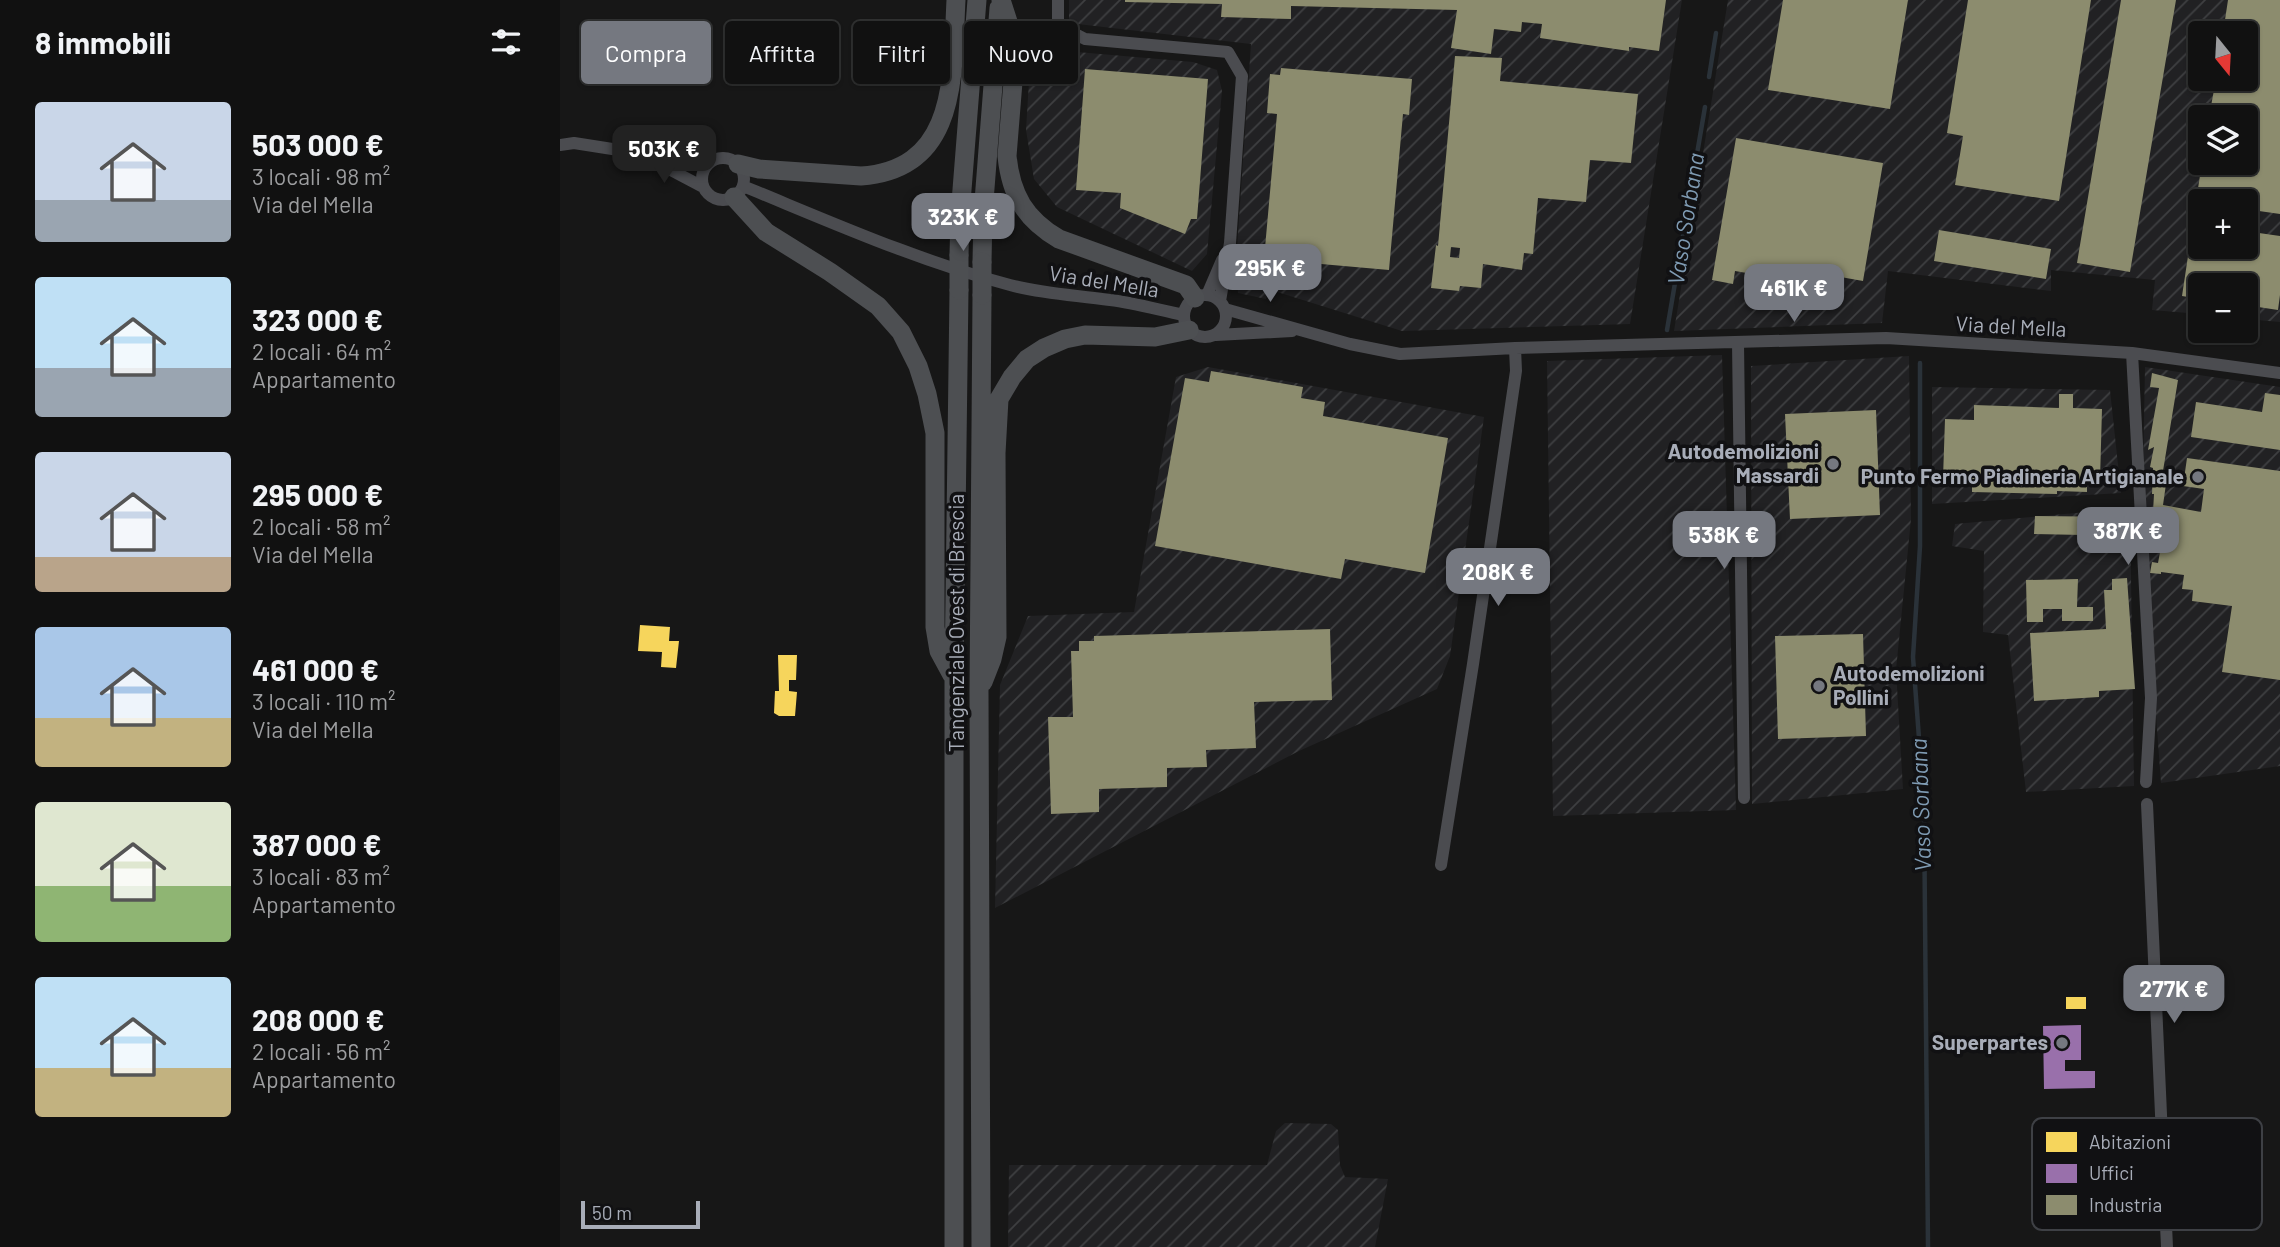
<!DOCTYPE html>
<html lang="it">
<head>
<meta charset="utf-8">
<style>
  :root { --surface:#111; --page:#1e1f1f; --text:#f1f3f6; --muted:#9c9d9f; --line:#303131; --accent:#757880 }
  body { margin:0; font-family:Barlow,sans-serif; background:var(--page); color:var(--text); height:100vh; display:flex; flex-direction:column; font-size:26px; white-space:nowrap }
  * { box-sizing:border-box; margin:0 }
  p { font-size:23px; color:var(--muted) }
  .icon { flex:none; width:38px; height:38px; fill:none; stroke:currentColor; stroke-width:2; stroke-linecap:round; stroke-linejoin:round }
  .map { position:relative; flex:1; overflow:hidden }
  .side { display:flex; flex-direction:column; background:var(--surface); width:560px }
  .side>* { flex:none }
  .hud { position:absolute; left:21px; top:21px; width:665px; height:63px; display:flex; gap:14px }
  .needle { width:46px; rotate:162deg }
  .fabs { position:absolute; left:1628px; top:21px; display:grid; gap:14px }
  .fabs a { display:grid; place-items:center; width:70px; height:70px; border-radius:7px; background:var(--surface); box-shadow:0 2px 5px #0004,0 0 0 2px var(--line); font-size:35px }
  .scale { position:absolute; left:21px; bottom:18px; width:119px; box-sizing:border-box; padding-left:7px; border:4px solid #a8adb8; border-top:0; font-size:19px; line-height:24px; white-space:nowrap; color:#a8adb8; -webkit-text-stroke:5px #111113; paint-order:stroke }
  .price { position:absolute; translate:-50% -60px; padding:0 16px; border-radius:14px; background:var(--accent); color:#fff; font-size:23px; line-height:46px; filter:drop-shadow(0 2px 4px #0008) }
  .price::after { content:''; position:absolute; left:50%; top:42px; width:21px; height:16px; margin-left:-10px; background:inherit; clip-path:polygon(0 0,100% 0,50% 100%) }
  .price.current { background:#222; color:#fff }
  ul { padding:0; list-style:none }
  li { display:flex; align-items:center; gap:21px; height:175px; padding:0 35px }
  li span { display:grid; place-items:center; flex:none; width:196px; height:140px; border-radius:7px; color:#555 }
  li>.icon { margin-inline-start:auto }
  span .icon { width:84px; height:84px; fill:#fffc; stroke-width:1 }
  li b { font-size:30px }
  h2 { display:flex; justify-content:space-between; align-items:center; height:84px; padding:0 35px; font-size:30px }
  .tag { padding:0 24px; border-radius:7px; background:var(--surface); box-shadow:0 2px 5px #0004,0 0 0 2px var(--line); font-size:24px; line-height:63px }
  .tag.current { background:var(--accent); color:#fff }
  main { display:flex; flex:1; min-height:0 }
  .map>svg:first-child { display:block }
</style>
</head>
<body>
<main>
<section class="side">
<h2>8 immobili<svg class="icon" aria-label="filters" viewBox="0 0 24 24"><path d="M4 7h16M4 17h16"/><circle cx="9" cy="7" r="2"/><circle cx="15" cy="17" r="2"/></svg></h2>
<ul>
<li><span style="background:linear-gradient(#c9d6e8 70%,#9aa5b1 0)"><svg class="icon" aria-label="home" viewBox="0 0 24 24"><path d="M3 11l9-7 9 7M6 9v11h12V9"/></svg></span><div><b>503 000 €</b><p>3 locali · 98 m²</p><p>Via del Mella</p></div></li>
<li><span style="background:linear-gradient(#bfe0f5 65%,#9aa5b1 0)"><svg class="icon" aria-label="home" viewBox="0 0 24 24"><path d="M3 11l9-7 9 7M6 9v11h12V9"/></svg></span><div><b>323 000 €</b><p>2 locali · 64 m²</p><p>Appartamento</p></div></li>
<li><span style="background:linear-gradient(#c9d6e8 75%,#b9a48a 0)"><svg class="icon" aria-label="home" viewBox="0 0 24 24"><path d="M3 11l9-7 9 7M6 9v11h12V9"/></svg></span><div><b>295 000 €</b><p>2 locali · 58 m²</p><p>Via del Mella</p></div></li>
<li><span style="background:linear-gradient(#a9c7e8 65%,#c2b280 0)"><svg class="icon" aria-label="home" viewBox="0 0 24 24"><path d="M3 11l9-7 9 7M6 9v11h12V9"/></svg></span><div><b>461 000 €</b><p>3 locali · 110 m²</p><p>Via del Mella</p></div></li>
<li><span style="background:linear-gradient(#dfe7d0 60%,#8fb573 0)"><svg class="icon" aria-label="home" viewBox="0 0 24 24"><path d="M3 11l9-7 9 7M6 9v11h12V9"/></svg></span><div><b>387 000 €</b><p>3 locali · 83 m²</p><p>Appartamento</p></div></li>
<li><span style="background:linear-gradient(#bfe0f5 65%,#c2b280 0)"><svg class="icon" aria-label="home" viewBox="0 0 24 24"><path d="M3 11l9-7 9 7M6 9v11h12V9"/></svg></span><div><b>208 000 €</b><p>2 locali · 56 m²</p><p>Appartamento</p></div></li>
</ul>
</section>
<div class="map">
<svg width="1720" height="1247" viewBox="0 0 1720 1247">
  <defs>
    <pattern id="industrial-furrows" width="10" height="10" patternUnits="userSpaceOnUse" patternTransform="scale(1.75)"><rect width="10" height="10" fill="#212123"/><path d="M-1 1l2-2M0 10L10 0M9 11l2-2" fill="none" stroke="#3e3f41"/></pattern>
  </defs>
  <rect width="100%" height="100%" fill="#171717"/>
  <path fill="url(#industrial-furrows)" fill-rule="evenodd" d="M509 0H1122L1070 324 842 331 708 289 706 299 678 293 676 263 691 44 509 23Z
    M1168 0H1720V322L1685 319V285H1640V314L1592 310 1595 280 1491 270V291L1328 271 1322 323 1114 331ZM1640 33H1685V79H1640ZM1640 117H1685V163H1640ZM1640 201H1685V247H1640Z
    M471 48 633 62 657 70 662 91 647 254 632 271 497 207 474 179 466 130Z
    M1162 355 1176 810 993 816 987 361Z
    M1349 356 1351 519 1336 670 1343 789 1192 804 1191 366Z
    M648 367 924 417 890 656 877 689 739 751 435 908 440 685 468 616 574 612 616 377Z
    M1585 367 1720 387V766L1601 783 1582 525Z
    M1372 387 1550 390 1561 493 1372 504Z
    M1570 508 1574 786 1466 792 1448 635 1423 632 1424 551 1392 546 1395 524Z
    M725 1123 771 1124 778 1130 780 1165 785 1177 828 1179 815 1247H448L449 1165H707L716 1131Z"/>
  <path fill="#f6d55c" d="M80 625 110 627 109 641H119L116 668 101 667 102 652 78 651Z
    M218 655H237L236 680H229V691L237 692 235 716H219L214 713 215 691H219Z
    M1506 997H1526V1009H1506Z"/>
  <path fill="#9970ab" d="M1521 1025V1060H1505V1071H1535V1088L1484 1089 1483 1026Z"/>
  <path fill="#8c8c6e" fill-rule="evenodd" d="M565 0H1106L1099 51 1069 47V51L980 38 982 24 962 22 961 32 934 29 931 54 891 48 897 10 731 6V19L661 17 662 4 565 2Z
    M1223 0H1348L1330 109 1208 90Z
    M1408 0H1531L1499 201 1395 185 1403 136 1387 133Z
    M1561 0H1616L1570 272 1517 263Z
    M1668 0H1720V214L1685 209V201H1636L1642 163H1685V117H1649L1656 79H1685V33H1663Z
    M895 56 942 58 940 81 1078 94 1071 163 1030 160 1026 202 978 198 973 254 964 253 962 270 923 264 921 288 900 286 899 291 871 288 876 245 878 246ZM891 247 900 248 899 258 890 257Z
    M721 68 852 79 849 115 843 114 829 270 704 259 717 114 707 113 710 74 720 75Z
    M525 69 648 79 637 219H631L625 234 560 208 561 193 516 190Z
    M1176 138 1323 163 1303 281 1230 268 1228 280 1175 271 1173 284 1152 280Z
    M1633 223 1640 224V247H1685V231L1720 236V295L1718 310 1685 305V285H1640V299L1622 296Z
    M1379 230 1491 249 1486 279 1374 261Z
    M651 371 743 387 741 398 765 402 763 416 888 438 865 573 785 559 781 579 595 546 625 378 649 382Z
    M1592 373 1618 380 1602 477H1607L1603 505 1641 512 1644 489 1623 486 1627 458 1720 471V680L1662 672 1672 606 1632 601 1633 590 1622 589 1624 575 1601 572V574L1590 573 1592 562 1598 563 1602 541 1593 540 1595 530H1592L1594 494H1592L1593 468 1590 467 1594 447 1588 450 1599 388 1590 387Z
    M1705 393 1720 395V450L1631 437 1636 402 1702 412Z
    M1499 394H1513V408L1542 409 1540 480H1527V492L1497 491V494L1412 492V478H1383L1385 419 1414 420V405L1499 408Z
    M1316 410 1320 515 1230 519 1225 414Z
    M1475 516 1572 517V539L1547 538V546H1523V535L1474 534Z
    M1567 578 1575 689 1539 691V697L1474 701 1470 633 1546 629 1544 590H1552V579Z
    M1518 579 1517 607H1533V621H1502V609H1483V622H1467L1466 580Z
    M770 629 772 700 694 702 696 748 646 750 647 767 607 768V787L539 789V812L491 814 488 717H513L511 651H519V641H534V636Z
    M1303 634 1306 736 1218 739 1215 636Z"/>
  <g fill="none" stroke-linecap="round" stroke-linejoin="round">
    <path stroke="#2a3239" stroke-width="4.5" d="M1149 77 1156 33
      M1107 330 1145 107
      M1360 363V546L1353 657 1364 806 1368 1247"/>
    <path stroke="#4b4c50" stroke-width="12" d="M498 0V25L525 39 668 52 682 76 670 243 660 301
      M0 145 14 143 148 164
      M142 179a21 21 0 1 1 42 0a21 21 0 1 1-42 0Z
      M90 159 143 187
      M183 186C271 222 358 261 450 285 483 294 516 295 550 300 575 303 599 310 624 315
      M624 316a21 21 0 1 1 42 0a21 21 0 1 1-42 0Z
      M647 295 662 260
      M665 309 790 344 840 354 955 348 1326 338 1572 353 1720 373
      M656 335 732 331
      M1178 343 1184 798
      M1572 353 1591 698 1586 782
      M1587 804 1607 1247
      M881 865 913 664 956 371 955 348"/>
    <path stroke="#4d4f52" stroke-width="19" d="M441 0 452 34 455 57 447 156C451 195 465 219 499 239L626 285 635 298
      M178 164 199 169 301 176C399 169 392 74 396 0
      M174 197 206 232 270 272 318 306 341 332 358 366 367 394 375 433V627L379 651 392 675
      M399 255 400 215 417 0
      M422 262 423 214 439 8
      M423 682 432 659 437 637 436 453 439 399 452 377 467 359 484 348 505 339 525 335 595 337 629 330
      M394 1247V678L399 290
      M421 1247 419 693 422 295"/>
    <path stroke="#4d4f52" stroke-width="19" d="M399 290V255
      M422 295V262"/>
  </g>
  <g fill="#757880" stroke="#111113" stroke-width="2.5">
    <circle cx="1273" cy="464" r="7"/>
    <circle cx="1638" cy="477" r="7"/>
    <circle cx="1259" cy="686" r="7"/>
    <circle cx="1502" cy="1043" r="7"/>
  </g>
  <g text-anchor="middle" stroke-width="7" stroke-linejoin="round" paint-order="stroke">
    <g font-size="21" fill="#a8adb8" stroke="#111113">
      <text transform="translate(544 282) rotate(9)" y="7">Via del Mella</text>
      <text transform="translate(1451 327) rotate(3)" y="7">Via del Mella</text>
      <text transform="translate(397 623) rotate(-90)" y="7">Tangenziale Ovest di Brescia</text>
    </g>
    <g font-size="21" font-weight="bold" fill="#a8adb8" stroke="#111113" text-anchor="end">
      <text x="1259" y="459">Autodemolizioni<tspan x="1259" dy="24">Massardi</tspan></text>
      <text x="1624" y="484">Punto Fermo Piadineria Artigianale</text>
      <text x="1273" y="681" text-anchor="start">Autodemolizioni<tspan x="1273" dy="24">Pollini</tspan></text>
      <text x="1488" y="1050">Superpartes</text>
    </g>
    <g font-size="23" font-style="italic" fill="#7f9bb3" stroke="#111113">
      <text transform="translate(1126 219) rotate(-81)" y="8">Vaso Sorbana</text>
      <text transform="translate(1361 805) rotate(-92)" y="8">Vaso Sorbana</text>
    </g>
  </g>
  <rect x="1472" y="1118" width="230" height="112" rx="10" fill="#111113" stroke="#3e4045" stroke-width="2"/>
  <rect x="1486" y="1132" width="31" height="20" fill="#f6d55c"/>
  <rect x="1486" y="1164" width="31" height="19" fill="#9970ab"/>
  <rect x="1486" y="1195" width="31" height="20" fill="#8c8c6e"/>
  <g font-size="19" fill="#a8adb8">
    <text x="1529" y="1149">Abitazioni</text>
    <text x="1529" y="1180">Uffici</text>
    <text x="1529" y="1212">Industria</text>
  </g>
</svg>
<div class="fabs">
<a><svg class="needle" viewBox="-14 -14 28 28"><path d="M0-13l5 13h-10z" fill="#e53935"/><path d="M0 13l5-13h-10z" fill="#9c9d9f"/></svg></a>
<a><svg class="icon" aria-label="layers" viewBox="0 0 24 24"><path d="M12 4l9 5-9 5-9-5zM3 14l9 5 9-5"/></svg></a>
<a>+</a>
<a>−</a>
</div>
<div class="scale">50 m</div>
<b class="price current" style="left:104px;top:185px">503K €</b>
<b class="price" style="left:403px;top:253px">323K €</b>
<b class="price" style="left:710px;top:304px">295K €</b>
<b class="price" style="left:1234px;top:324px">461K €</b>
<b class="price" style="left:1568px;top:567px">387K €</b>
<b class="price" style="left:1164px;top:571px">538K €</b>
<b class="price" style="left:938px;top:608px">208K €</b>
<b class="price" style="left:1614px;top:1025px">277K €</b>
<div class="hud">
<a class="tag current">Compra</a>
<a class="tag">Affitta</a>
<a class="tag">Filtri</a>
<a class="tag">Nuovo</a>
</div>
</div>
</main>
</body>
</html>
